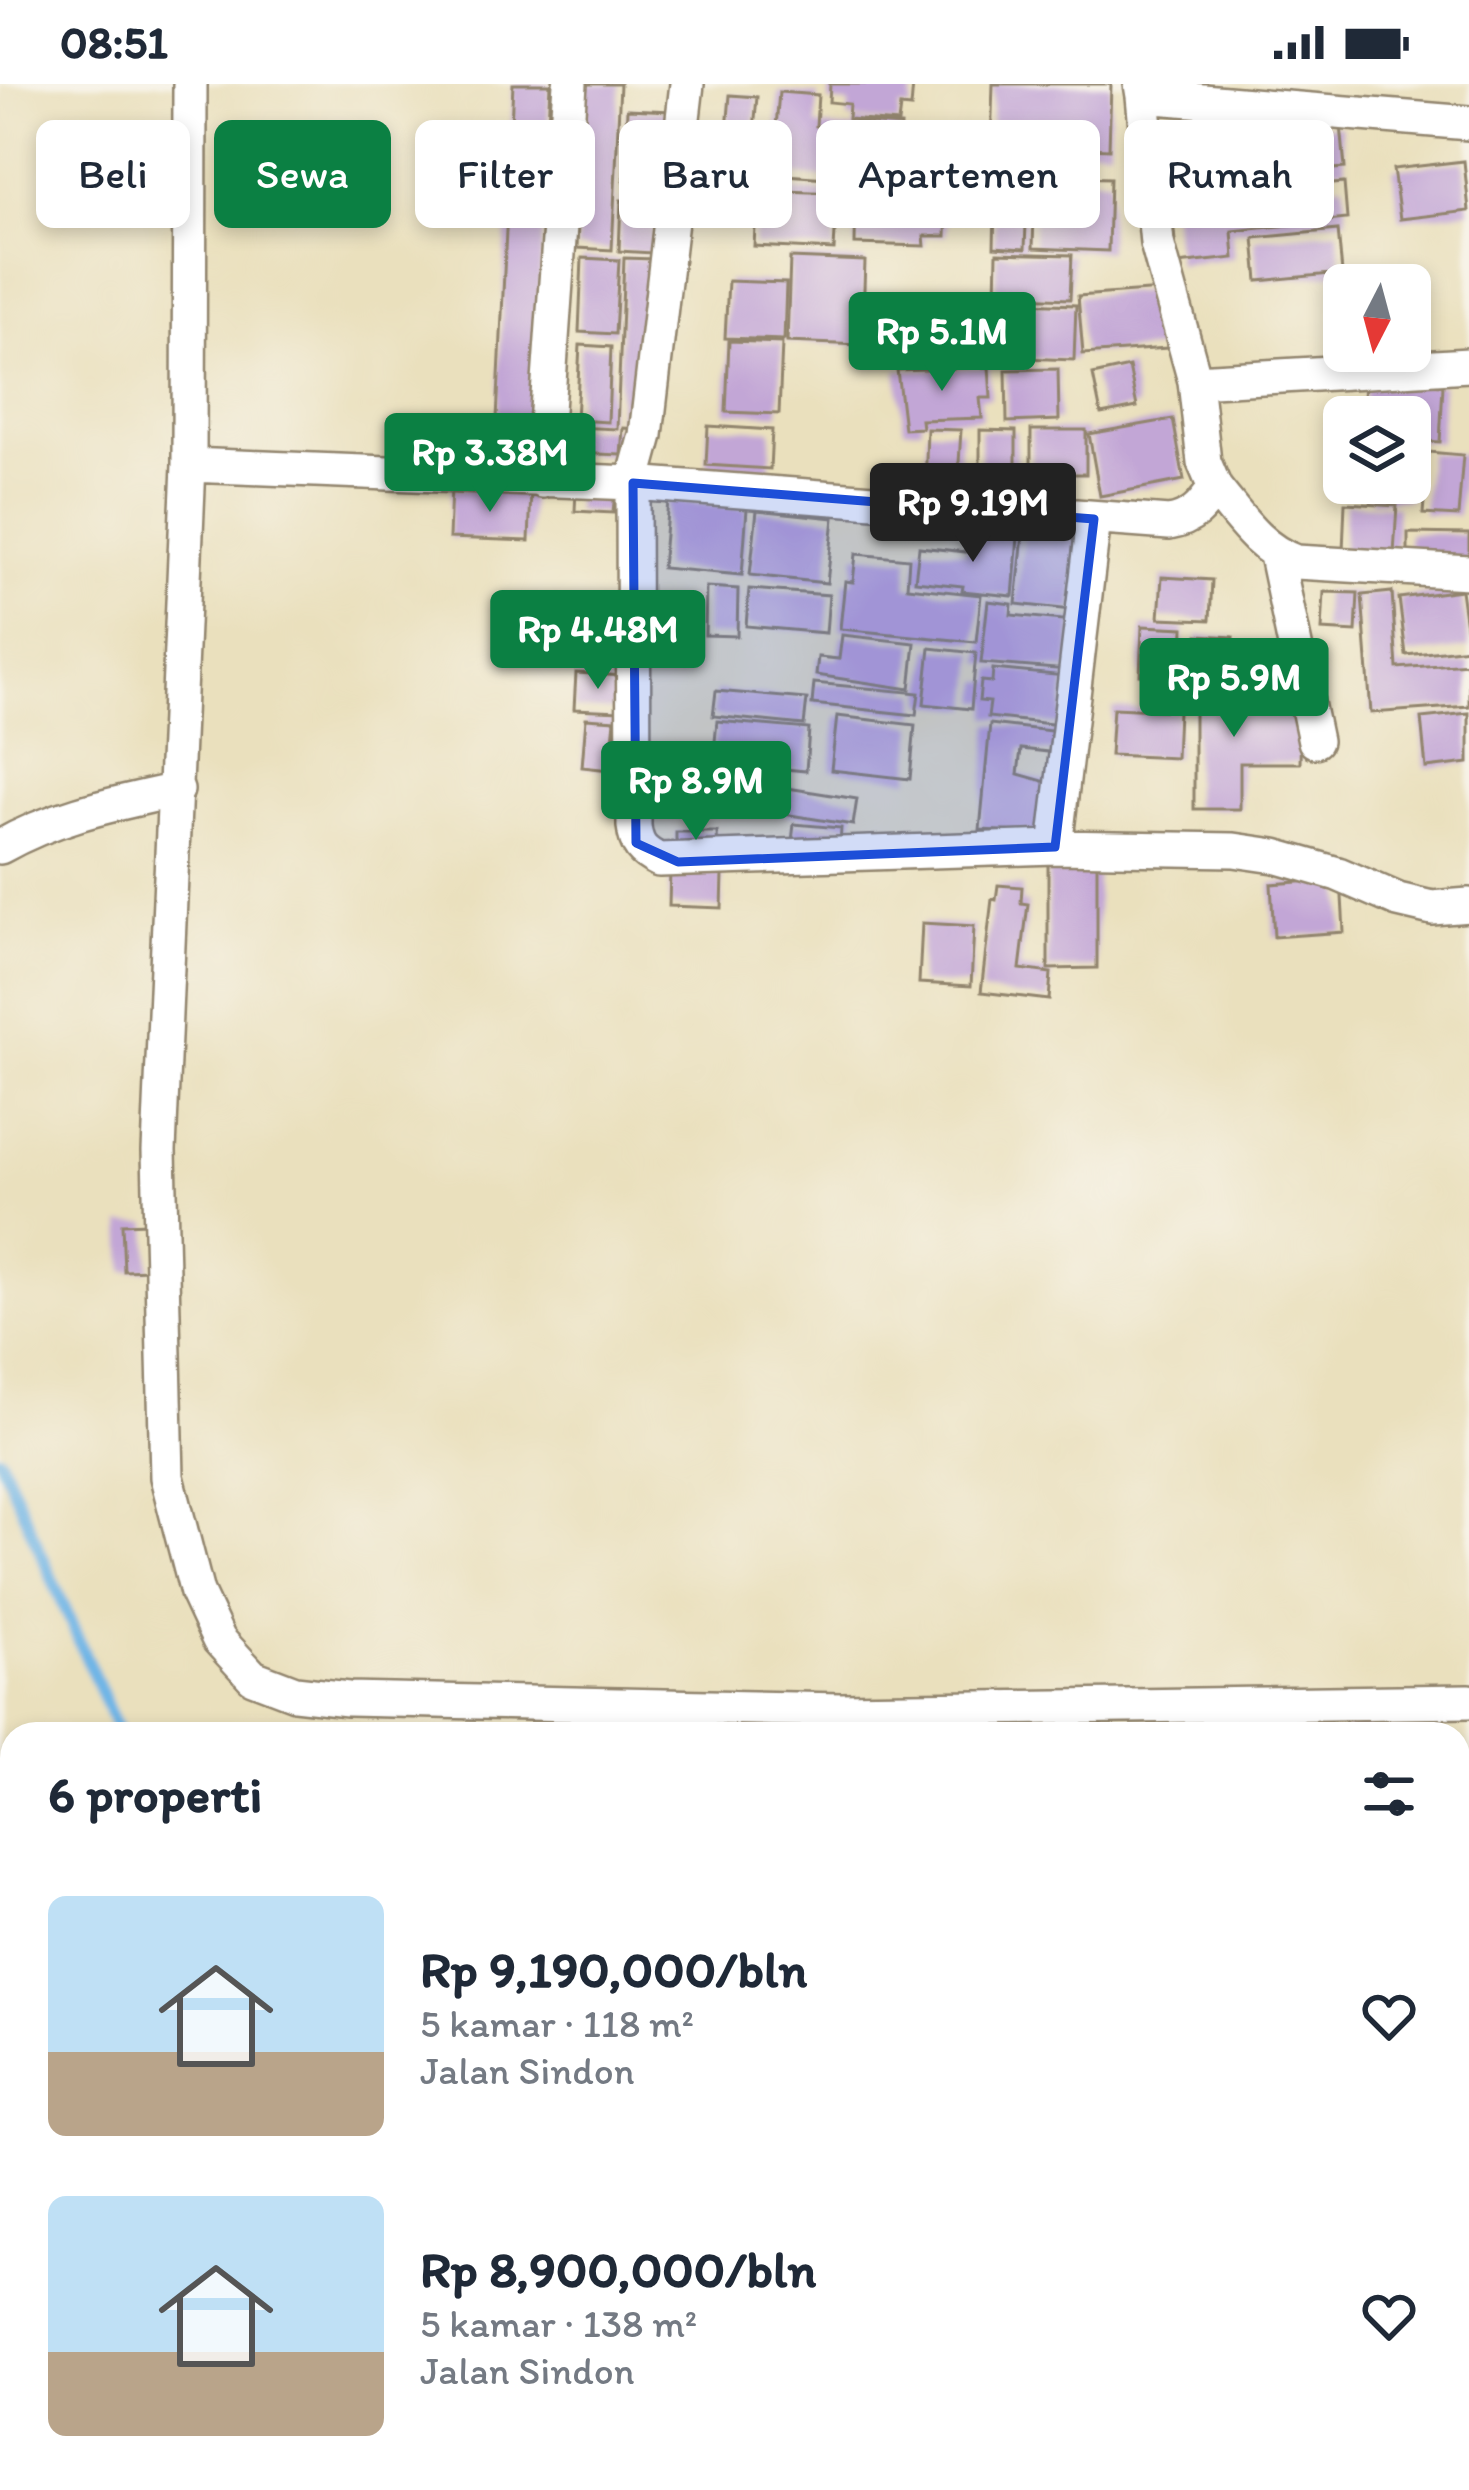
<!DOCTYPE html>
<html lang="id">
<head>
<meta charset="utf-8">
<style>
  :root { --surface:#fff; --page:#f2f2f3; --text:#1f2937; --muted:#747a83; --accent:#0b8043 }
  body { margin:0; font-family:Itim,sans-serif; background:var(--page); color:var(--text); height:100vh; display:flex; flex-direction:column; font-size:45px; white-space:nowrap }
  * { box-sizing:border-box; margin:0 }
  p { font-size:39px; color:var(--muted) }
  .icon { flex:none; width:66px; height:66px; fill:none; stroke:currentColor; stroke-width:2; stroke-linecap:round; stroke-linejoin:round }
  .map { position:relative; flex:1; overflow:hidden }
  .sheet { position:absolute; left:0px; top:1638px; width:1470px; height:768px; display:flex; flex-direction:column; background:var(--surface); border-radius:36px 36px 0 0; box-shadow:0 6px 18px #0003 }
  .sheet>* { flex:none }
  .top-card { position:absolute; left:36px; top:36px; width:1398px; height:108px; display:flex; gap:24px }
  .needle { width:78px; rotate:186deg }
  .tools { position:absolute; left:1323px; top:180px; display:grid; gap:24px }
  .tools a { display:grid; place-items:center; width:108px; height:108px; border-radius:18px; background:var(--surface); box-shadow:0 6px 18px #0003; font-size:60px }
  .price { position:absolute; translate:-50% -102px; padding:0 27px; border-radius:12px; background:var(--accent); color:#fff; font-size:39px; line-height:78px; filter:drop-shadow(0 3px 6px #0008) }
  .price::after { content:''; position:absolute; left:50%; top:72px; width:36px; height:27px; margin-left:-18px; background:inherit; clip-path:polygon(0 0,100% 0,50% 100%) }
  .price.active { background:#222; color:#fff }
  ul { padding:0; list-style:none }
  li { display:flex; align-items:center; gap:36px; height:300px; padding:0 48px }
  li span { display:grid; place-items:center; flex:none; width:336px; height:240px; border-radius:18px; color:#555 }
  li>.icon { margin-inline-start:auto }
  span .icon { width:144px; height:144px; fill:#fffc; stroke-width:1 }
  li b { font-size:51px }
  h2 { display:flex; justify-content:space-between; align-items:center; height:144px; padding:0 48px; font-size:51px }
  .tag { padding:0 42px; border-radius:18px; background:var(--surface); box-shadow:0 6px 18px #0003; font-size:42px; line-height:108px }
  .tag.active { background:var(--accent); color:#fff }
  .status { display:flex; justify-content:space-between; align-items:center; height:84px; padding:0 60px; background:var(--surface); direction:ltr }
  .status svg { height:33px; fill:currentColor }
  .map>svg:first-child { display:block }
</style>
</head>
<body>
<div class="status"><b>08:51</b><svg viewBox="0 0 49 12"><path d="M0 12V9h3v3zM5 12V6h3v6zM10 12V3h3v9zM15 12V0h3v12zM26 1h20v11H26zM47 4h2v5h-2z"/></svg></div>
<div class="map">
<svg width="1469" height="2406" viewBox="0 0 1469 2406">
  <rect width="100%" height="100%" fill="#f7f3e8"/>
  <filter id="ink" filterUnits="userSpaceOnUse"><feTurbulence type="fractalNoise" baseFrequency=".00833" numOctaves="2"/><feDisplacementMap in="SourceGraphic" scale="24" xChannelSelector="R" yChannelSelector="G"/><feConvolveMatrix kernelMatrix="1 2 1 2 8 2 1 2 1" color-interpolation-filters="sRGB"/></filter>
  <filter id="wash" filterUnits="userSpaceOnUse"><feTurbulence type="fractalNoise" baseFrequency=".004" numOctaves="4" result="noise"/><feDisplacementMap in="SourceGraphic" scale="48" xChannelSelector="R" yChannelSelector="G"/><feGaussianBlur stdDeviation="2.7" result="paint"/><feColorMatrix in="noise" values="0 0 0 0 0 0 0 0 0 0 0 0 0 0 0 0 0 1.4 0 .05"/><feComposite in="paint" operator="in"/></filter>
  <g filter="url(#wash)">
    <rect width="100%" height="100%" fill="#eae0bd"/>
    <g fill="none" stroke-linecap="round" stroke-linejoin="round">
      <path stroke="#6fb5e6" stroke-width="12" d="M0 1374 119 1650
        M66 2406 67 2394"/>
      <path stroke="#6fb5e6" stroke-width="75" d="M0 2260 12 2273
        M1458 2272 1469 2270"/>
    </g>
    <g id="blocks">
      <path fill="#c2a6d6" d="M513 0H550L532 357 496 356Z
        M584 0H620L612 166 577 164Z
        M830 0H913L911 24 900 23 898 39 848 35 849 20 829 18Z
        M993 0H1111L1109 65 991 60Z
        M779 8 818 11 816 42 854 46V38L901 42 900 55 982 61 979 105 772 90Z
        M730 11 757 13 754 46 771 48 767 96 723 93Z
        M627 25 671 27 668 100 624 97Z
        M1267 32 1271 87 1232 91 1228 36Z
        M1341 41 1345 84 1282 89 1279 47Z
        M1223 50 1228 103 1290 98 1291 104 1344 99 1347 135 1232 147 1234 174 1177 180 1166 55Z
        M1464 77 1469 127 1400 135 1393 85Z
        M996 87 1028 88 1025 165 994 163Z
        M1035 92 1110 94 1108 167 1033 164Z
        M856 105 926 107V121L947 122 946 152H924L925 162 855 160Z
        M757 106 837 109 834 166 754 162Z
        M621 116 654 118 652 169 619 167Z
        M1338 146 1342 189 1258 197 1254 154Z
        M997 169 1072 171 1070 215 996 212Z
        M582 174 619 176 615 250 579 248Z
        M624 174 653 175 645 345 623 344 621 371 574 369 575 343 617 345Z
        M790 174 865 177 862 261 787 258Z
        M728 197 786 199 784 256 725 254Z
        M1162 206 1167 264 1083 270 1078 212Z
        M996 218 1076 221 1074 276 994 273Z
        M729 257 782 259 779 330 726 328Z
        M580 261 611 263 608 338 576 336Z
        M989 283 991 314H980L982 334 921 336 922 344 904 345 897 286Z
        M1129 283 1137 323 1101 330 1093 291Z
        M1058 285 1059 336 1007 338 1006 286Z
        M1365 297 1443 301 1440 358 1410 356V333H1363Z
        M1173 335 1184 396 1100 412 1089 350Z
        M708 342 772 346 770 385 706 381Z
        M927 345 961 346 957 412 925 410Z
        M980 346 1016 347V406H980Z
        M1031 346H1086V390H1031Z
        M1428 368 1463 371 1458 432 1423 430Z
        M1370 399H1408L1409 415 1371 417Z
        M451 404 531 407 529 457 449 454Z
        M576 406 615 408 613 429 575 427Z
        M668 417 747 424 742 491 662 484Z
        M1345 419 1397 422 1394 470 1343 467Z
        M757 426 834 434 827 499 750 491Z
        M968 447 1018 453 1013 512 962 507 963 502 915 497 919 463 966 468Z
        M1408 449 1469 450V479H1408Z
        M1023 451 1079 456 1072 526 1016 520Z
        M856 470 909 475 907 503 981 511 976 558 840 545 845 497 853 498Z
        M1162 493 1212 496 1210 536 1159 534Z
        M706 503 738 505 737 552 705 551Z
        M749 505 829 511 826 549 746 542Z
        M1461 506 1469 564 1406 571 1399 514Z
        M1324 508 1358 509 1356 548 1322 546Z
        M1392 508 1397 584 1469 579V622L1371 629 1362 511Z
        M988 517 1012 520 1011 531 1073 537 1068 586 981 579Z
        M1142 542 1184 544 1182 593 1140 591Z
        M842 551 915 559 910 605 816 591 818 573 839 575Z
        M1198 551 1233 553 1232 584 1196 581Z
        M930 564 976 569 971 625 924 620Z
        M993 585 1066 592 1061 641 988 633 990 618 979 617 981 597 992 598Z
        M576 589 623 592 621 627 574 625Z
        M1194 589 1241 590 1240 629H1301L1300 679H1240V725H1194Z
        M814 599 919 609 916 631 812 620Z
        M716 607 807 615 804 641 713 632Z
        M1113 624 1178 627 1176 674 1110 671Z
        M1469 629V679L1426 684 1421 634Z
        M837 632 915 641 910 695 831 686Z
        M586 634 615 636 610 686 582 683Z
        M717 637 809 645 806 687 713 678Z
        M990 640 1060 648 1057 669 1021 665 1018 690 1047 698 1044 749 980 746Z
        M708 686 767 690 765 729 705 727Z
        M775 702 857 715 853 741 771 728Z
        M794 740 841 744 840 760 792 757Z
        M676 748H717L718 769 676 771Z
        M1097 774V884L1048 885V775Z
        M670 787 723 790 722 824 669 822Z
        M1341 795 1344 848 1274 853 1271 800Z
        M998 801 1022 803 1021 819 1028 820 1020 885 1051 889 1049 916 981 908 992 815 996 816Z
        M922 839 974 842 971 902 919 899Z
        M148 1139 150 1186 124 1187 122 1140Z
        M1384 1622 1385 1650H1346L1345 1623Z
        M1436 1626 1437 1650H1401L1400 1627Z"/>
    </g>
  </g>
  <g filter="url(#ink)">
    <use href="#blocks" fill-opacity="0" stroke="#92856e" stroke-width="3"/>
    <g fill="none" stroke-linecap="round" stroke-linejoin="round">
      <g stroke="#92856e" stroke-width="38">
        <path id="street" d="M190 0 189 381 159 1067 167 1393 197 1509 219 1556 253 1593 295 1609 348 1615 841 1626 1469 1617
          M687 0 646 351 633 399 1169 439C1193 435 1202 423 1215 404L1204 378 1195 297 1469 281
          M1141 0 1143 12 1469 39
          M1143 12 1157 159 1195 297
          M189 381 633 399 634 742C636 761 642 768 659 776L1055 763 1234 766 1275 772 1338 790 1398 816 1432 824 1469 821
          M542 397 570 0
          M1215 404C1239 433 1259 465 1296 478L1469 488
          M1276 471 1315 657
          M0 763C56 731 114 720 177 706
          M1055 763 1094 435"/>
      </g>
      <path stroke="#92856e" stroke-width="8" stroke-dasharray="9 9" stroke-linecap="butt" d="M1095 2394V2406"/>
      <use href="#street" stroke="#fff" stroke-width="33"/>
    </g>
  </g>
  <path fill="#1d4ed8" fill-opacity="0.2" stroke="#1d4ed8" stroke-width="9" stroke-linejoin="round" d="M633 399 1094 435 1055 763 678 778 636 759Z"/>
</svg>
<div class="tools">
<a><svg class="needle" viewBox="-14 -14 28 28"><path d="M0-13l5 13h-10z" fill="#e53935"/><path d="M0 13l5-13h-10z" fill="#747a83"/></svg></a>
<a><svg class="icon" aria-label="layers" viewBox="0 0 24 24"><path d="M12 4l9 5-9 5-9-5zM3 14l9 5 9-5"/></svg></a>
</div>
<b class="price" style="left:942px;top:310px">Rp 5.1M</b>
<b class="price" style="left:490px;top:431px">Rp 3.38M</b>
<b class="price active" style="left:973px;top:481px">Rp 9.19M</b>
<b class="price" style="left:598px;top:608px">Rp 4.48M</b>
<b class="price" style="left:1234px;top:656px">Rp 5.9M</b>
<b class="price" style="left:696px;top:759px">Rp 8.9M</b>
<div class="top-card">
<a class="tag">Beli</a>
<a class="tag active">Sewa</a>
<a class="tag">Filter</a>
<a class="tag">Baru</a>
<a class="tag">Apartemen</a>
<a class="tag">Rumah</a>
</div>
<section class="sheet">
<h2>6 properti<svg class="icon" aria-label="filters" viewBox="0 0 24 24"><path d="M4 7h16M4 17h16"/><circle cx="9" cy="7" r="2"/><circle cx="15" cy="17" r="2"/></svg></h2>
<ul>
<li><span style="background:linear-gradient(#bfe0f5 65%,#b9a48a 0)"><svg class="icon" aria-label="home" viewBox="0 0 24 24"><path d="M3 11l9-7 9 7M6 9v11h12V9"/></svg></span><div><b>Rp 9,190,000/bln</b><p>5 kamar · 118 m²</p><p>Jalan Sindon</p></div><svg class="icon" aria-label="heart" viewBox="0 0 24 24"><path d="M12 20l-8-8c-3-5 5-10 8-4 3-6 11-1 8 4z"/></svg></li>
<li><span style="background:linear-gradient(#bfe0f5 65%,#b9a48a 0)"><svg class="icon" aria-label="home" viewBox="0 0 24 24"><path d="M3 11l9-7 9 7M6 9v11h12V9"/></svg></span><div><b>Rp 8,900,000/bln</b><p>5 kamar · 138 m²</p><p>Jalan Sindon</p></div><svg class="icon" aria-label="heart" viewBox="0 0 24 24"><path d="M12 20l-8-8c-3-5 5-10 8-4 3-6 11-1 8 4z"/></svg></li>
</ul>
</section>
</div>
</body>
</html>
